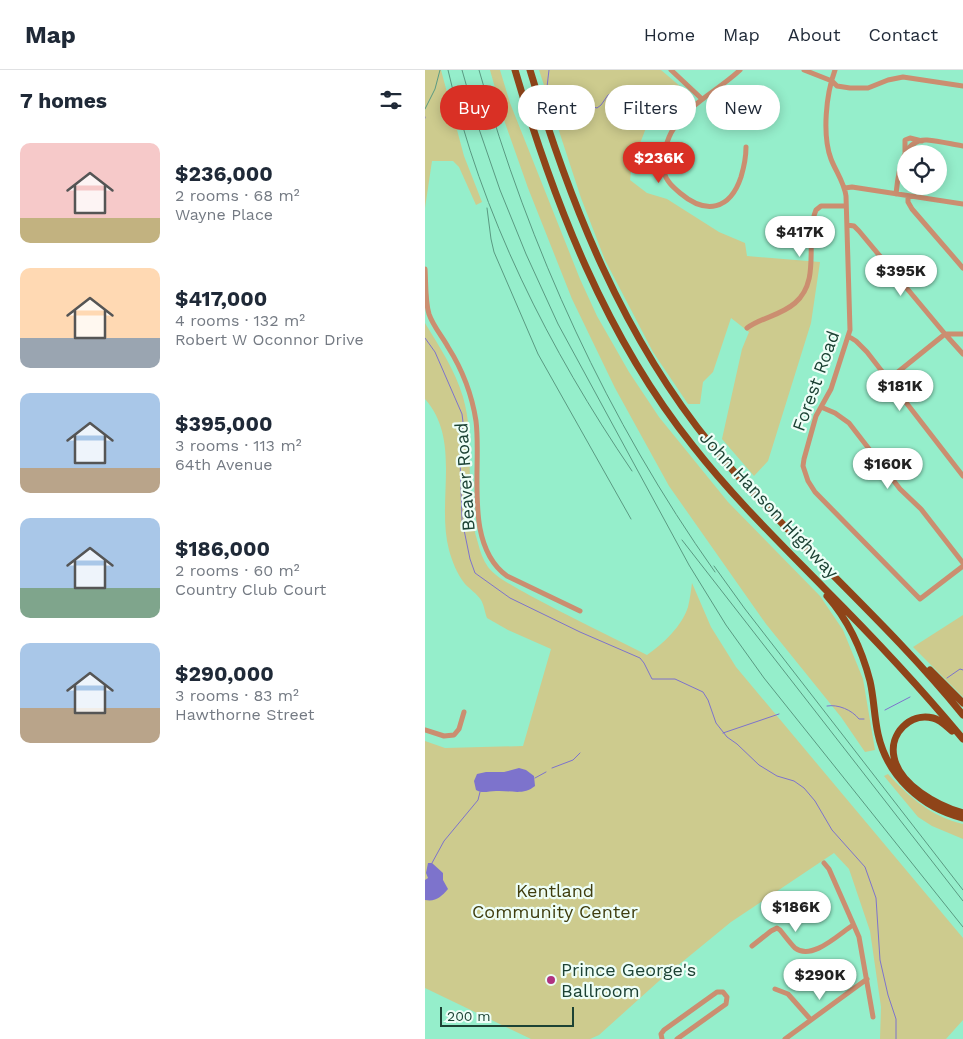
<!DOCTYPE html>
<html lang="en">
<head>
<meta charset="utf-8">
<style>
  :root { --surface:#fff; --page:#f2f2f3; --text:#1f2937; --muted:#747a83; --line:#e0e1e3; --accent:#d93025 }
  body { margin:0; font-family:"Work Sans",sans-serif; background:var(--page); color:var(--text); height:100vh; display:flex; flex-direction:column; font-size:19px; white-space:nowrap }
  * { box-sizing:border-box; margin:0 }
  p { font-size:16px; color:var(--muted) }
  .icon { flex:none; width:28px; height:28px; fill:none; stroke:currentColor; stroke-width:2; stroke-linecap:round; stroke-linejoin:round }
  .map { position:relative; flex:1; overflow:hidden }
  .drawer { display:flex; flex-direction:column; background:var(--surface); width:425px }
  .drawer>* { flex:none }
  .hud { position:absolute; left:15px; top:15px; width:448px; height:45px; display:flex; gap:10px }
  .fabs { position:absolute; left:472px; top:75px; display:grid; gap:10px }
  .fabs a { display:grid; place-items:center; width:50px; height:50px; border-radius:50%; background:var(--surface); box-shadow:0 2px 12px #0003; font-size:25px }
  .scale { position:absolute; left:15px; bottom:12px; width:134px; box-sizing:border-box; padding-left:5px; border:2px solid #1c4234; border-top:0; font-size:14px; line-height:18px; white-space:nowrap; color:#1c4234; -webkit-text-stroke:4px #eefef7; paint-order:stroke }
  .price { position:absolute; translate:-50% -42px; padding:0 11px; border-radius:18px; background:#fff; color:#222; font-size:16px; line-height:32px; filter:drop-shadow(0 1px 2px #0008) }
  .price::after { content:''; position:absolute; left:50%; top:30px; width:15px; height:11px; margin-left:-8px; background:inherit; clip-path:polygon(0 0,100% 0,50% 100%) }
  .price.selected { background:var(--accent); color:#fff }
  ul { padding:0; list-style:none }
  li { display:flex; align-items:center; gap:15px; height:125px; padding:0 20px }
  li span { display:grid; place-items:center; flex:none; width:140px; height:100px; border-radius:10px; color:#555 }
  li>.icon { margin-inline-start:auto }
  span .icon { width:60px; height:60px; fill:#fffc; stroke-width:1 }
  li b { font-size:21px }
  h2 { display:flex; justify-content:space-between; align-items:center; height:60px; padding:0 20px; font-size:21px }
  .chip { padding:0 18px; border-radius:22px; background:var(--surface); box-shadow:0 2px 12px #0003; font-size:18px; line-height:45px }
  .chip.selected { background:var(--accent); color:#fff }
  header { display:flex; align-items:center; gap:30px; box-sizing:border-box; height:70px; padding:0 25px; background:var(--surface); border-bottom:1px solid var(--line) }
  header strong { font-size:24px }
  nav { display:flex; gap:28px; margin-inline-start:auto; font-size:18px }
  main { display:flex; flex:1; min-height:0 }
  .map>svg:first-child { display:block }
</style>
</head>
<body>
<header>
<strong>Map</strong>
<nav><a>Home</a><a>Map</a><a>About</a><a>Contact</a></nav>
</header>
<main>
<section class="drawer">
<h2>7 homes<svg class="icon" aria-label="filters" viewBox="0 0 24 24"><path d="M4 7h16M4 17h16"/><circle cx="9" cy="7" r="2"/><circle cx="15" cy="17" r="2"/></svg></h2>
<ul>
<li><span style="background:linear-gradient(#f6c9c9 75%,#c2b280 0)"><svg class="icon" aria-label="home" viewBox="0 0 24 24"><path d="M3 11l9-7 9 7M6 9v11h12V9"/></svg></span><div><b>$236,000</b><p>2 rooms · 68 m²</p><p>Wayne Place</p></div></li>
<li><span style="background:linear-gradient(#ffd9b3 70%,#9aa5b1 0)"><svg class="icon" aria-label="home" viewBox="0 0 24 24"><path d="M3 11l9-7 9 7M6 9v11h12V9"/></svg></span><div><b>$417,000</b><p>4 rooms · 132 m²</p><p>Robert W Oconnor Drive</p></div></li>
<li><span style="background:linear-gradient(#a9c7e8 75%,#b9a48a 0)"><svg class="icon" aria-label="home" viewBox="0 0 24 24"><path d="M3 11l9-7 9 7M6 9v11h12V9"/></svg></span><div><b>$395,000</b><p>3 rooms · 113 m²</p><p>64th Avenue</p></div></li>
<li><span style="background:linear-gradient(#a9c7e8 70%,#7fa58c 0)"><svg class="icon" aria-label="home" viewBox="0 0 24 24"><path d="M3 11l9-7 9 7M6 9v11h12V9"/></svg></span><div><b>$186,000</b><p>2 rooms · 60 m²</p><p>Country Club Court</p></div></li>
<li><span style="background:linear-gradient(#a9c7e8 65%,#b9a48a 0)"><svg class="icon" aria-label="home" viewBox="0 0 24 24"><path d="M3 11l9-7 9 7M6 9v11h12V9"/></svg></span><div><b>$290,000</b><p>3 rooms · 83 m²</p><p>Hawthorne Street</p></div></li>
</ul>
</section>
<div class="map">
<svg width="538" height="969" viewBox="0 0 538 969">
  <rect width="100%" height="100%" fill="#95eecb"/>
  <path fill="#cdcb8e" d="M0 0H16L39 86 57 132 51 135 34 97 28 91H7L0 138Z
    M65 0H75L85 33 155 209 172 246 204 302 234 347 303 432 395 526 418 560 438 609 450 680 440 682 416 647 341 554 244 416 190 318 147 229 103 118 79 50Z
    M114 0H236L256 17V29L251 44 221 58 207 94 205 110 222 123 242 129 294 162 320 173 322 186 395 192 386 253 343 391 329 406 297 369 317 279 324 262 306 248 288 302 278 312 275 334H263L228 282 180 190 156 128Z
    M0 253C14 276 30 300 38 327 52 375 37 425 53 473 55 481 58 490 63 497 71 508 92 518 104 525 143 546 183 565 222 585 238 574 257 556 263 537 265 529 266 520 267 513L286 557 311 597 538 868V950L521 969H455L456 937 445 861 424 799 409 783 306 852 234 911 174 965 165 969H106L0 918V671L20 678 98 676 126 579 83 560 62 548C60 543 59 535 56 530 52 524 45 519 40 514 32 504 27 491 24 480 11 430 37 371 0 329Z
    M538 545V627L488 577Z
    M463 704C484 727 507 747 538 754V769L507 756 493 747 459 706Z"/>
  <path fill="#7d73cc" d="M94 698 101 700 109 706 110 716C98 726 85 720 71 721 63 721 58 724 51 720L49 711 52 704 61 702H79Z
    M3 793H7L18 803V810L23 819C16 827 11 832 0 830V810L3 808 1 803Z"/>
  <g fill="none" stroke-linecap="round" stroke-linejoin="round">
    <path stroke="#7d73cc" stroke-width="1" d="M124 0 122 17C132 28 141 20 153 21L162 35 172 38 176 35 183 25 188 23 205 19 216 23 230 25 246 19
      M0 47V48
      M0 268 10 282 37 344 38 352 35 388 37 450 45 489 50 503 85 528 155 562 215 588 219 593 227 609H250L278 622 283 630 291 653 302 667 312 674 334 695 352 706 369 711 379 718 390 731 407 760 440 797 451 828 455 890 463 925 471 949V969
      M522 608 535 599 538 600
      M402 636C413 634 427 640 434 649H439
      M460 640 485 627
      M298 663 354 644
      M127 698 148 690 155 683
      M110 708 121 702
      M7 793 19 771 53 730 55 722"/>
    <path stroke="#cb8e70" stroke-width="5" d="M246 0 277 29
      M315 0C294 20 265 33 249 58 242 68 236 89 239 102 241 111 248 117 255 123 281 145 305 140 316 107 319 97 321 88 321 77
      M379 0 407 11 412 16 425 18H443L463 10 478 7 538 16
      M410 0C401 24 397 65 406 89 411 102 419 112 421 126L425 260 406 319 391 346 379 389 378 396 383 411 390 422 495 529 538 496
      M480 82V70L485 68 497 71
      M420 118 427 117 538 134
      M471 124C473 105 476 69 502 70 514 71 526 74 538 76
      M483 126V132L487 139 538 198
      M422 155 429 156 434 161 520 264 538 284
      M0 199C1 213 0 231 4 244 8 256 17 266 23 277 37 299 47 325 51 351 57 398 38 474 82 506L155 541
      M322 258C337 247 355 246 370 233 397 210 379 169 391 140L396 136H421
      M423 266 431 271 442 282 538 406
      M463 310 520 264H538
      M396 337 410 343 424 353 475 419 496 439 538 493
      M0 660 19 666 29 665 34 659 39 642
      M399 793 404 799 434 867 448 947
      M327 876 346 861 352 858 355 860C360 866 365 873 370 878 387 891 414 864 428 855
      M350 919 363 924 386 950
      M237 969 236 964 239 960 292 922H298L302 927 301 934 252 969
      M360 969 442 909"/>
    <path stroke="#8f4419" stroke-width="7" d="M90 0C129 133 181 267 268 376 308 427 354 472 399 518 448 567 494 616 538 669
      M105 0C145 134 198 267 287 376 365 470 460 549 538 645
      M402 526C423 550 437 580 445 611 449 628 449 646 453 664 462 706 497 738 538 748
      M505 600 538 633
      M527 661C521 656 516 650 508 648 485 642 464 664 469 687 474 715 513 736 538 743"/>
    <path stroke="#5a9a82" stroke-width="1" d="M23 0C56 145 124 279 207 401
      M37 0 53 56 75 120 101 184 133 254 264 495 301 555 339 608 538 857
      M54 0C104 178 183 351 290 502
      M0 39 10 19 15 0
      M62 138 66 169 69 182 113 284 206 449
      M257 470 538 831
      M289 496 320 539 538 820"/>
  </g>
  <circle fill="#b03280" stroke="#eefef7" stroke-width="2" cx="126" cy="910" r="5"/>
  <g text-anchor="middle" stroke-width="4.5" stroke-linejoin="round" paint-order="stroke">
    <g font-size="18" fill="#1c4234" stroke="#eefef7">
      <text transform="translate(391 311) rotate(-70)" y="6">Forest Road</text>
      <text transform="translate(40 407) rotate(-94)" y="6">Beaver Road</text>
      <text transform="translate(344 435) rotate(47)" y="6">John Hanson Highway</text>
    </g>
    <g font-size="18" fill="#3f3d0e" stroke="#eefef7">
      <text x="130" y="827">Kentland<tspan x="130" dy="21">Community Center</tspan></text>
    </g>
    <g font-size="18" fill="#1c4234" stroke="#eefef7" text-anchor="start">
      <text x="136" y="906">Prince George's<tspan x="136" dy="21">Ballroom</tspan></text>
    </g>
  </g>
</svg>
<div class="fabs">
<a><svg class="icon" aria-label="locate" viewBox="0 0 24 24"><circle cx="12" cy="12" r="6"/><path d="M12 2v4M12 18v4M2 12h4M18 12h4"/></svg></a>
</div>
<div class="scale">200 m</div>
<b class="price selected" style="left:234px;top:114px">$236K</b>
<b class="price" style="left:375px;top:188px">$417K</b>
<b class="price" style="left:476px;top:227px">$395K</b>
<b class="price" style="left:475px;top:342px">$181K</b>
<b class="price" style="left:463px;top:420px">$160K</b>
<b class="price" style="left:371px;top:863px">$186K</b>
<b class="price" style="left:395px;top:931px">$290K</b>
<div class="hud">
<a class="chip selected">Buy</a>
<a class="chip">Rent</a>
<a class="chip">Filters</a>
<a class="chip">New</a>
</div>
</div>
</main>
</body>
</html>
